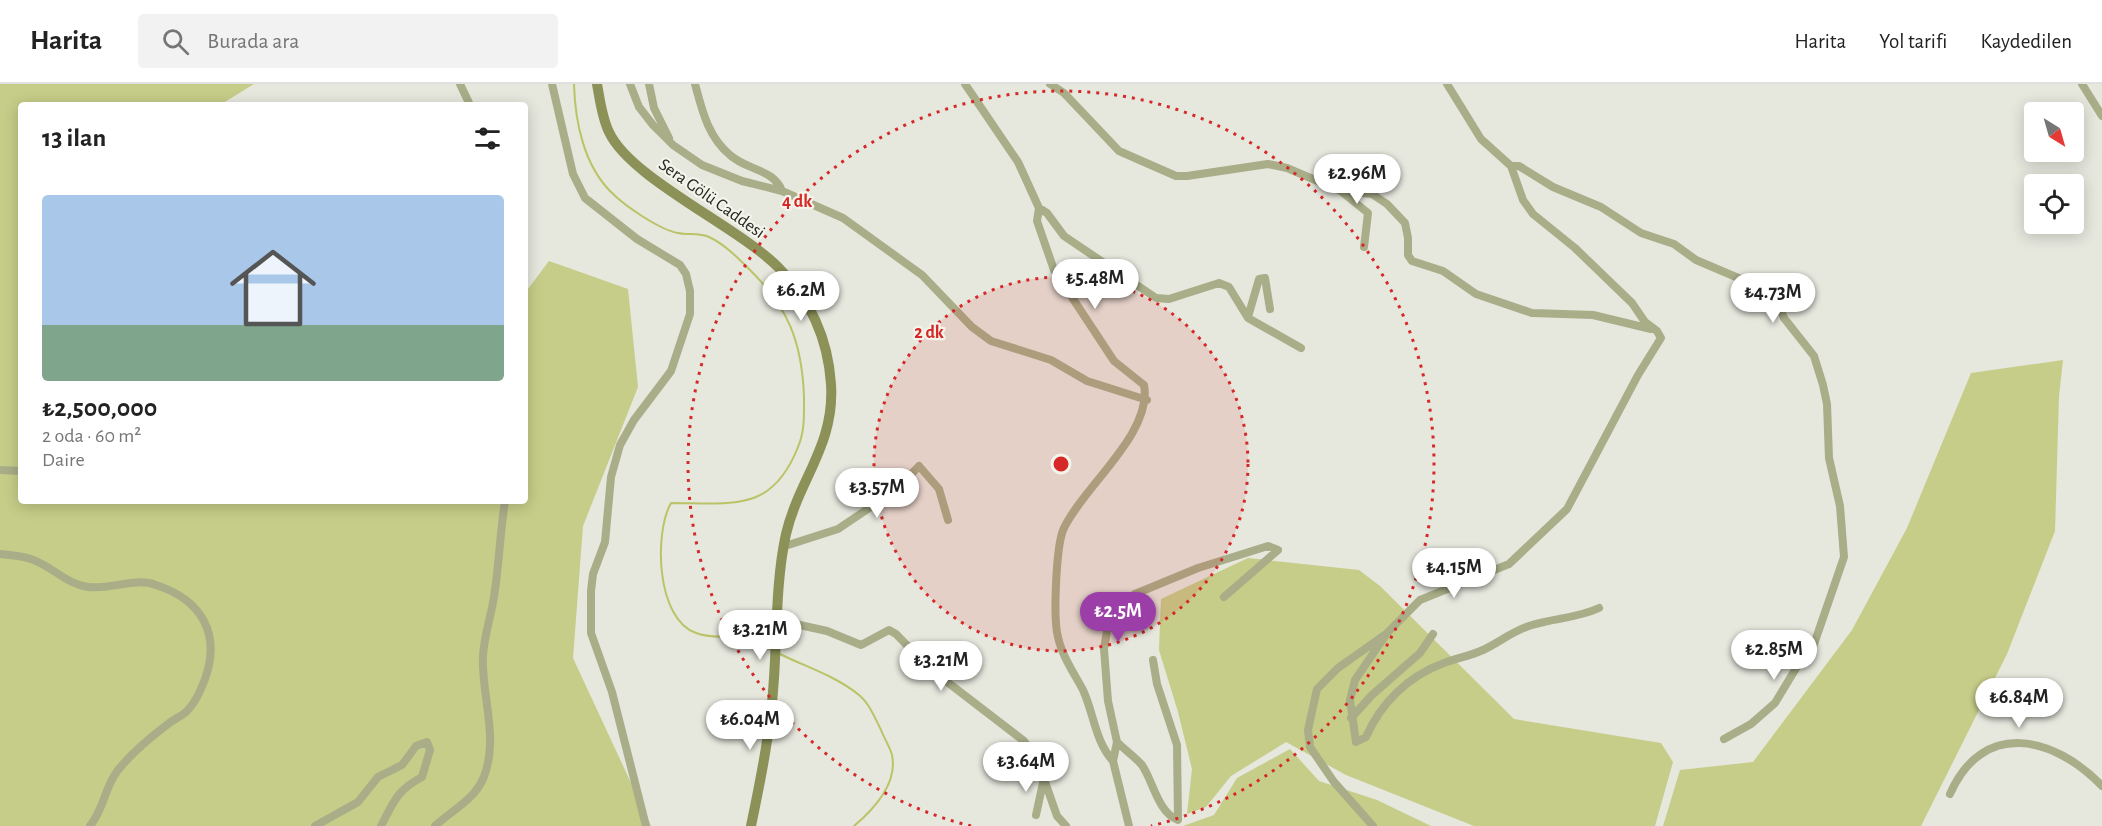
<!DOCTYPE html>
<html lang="tr">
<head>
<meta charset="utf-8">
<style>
  :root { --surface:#fff; --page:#f2f2f2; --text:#222; --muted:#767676; --line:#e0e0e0; --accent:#9c3ea7 }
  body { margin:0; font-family:"Alegreya Sans",sans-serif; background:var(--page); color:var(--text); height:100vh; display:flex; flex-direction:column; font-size:22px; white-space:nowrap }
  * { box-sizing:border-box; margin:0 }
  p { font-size:20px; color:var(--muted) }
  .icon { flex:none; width:33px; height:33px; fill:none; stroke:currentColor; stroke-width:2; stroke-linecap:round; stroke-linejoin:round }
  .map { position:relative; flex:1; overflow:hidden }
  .drawer { position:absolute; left:18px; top:18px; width:510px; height:402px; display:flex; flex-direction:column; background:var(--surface); border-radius:6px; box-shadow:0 3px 15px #0003 }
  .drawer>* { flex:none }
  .needle { width:39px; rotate:143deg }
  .fabs { position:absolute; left:2024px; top:18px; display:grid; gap:12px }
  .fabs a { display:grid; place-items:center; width:60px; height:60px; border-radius:6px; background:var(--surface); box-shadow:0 3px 15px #0003; font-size:30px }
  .price { position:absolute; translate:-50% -51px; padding:0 14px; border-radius:21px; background:#fff; color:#222; font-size:20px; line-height:39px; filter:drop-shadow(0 2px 3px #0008) }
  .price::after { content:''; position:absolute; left:50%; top:36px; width:18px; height:14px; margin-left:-9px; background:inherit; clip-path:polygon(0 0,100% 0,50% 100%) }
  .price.selected { background:var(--accent); color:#fff }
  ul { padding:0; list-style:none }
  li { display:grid; align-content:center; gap:12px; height:318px; padding:0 24px }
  li span { display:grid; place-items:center; height:186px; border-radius:6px; color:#555 }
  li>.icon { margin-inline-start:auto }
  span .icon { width:108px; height:108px; fill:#fffc; stroke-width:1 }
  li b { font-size:26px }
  h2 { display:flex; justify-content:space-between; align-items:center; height:72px; padding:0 24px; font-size:26px }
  header { display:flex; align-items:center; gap:36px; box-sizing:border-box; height:84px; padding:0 30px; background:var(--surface); border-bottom:2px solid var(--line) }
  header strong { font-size:28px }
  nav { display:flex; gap:33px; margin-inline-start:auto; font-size:21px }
  .search { width:420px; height:54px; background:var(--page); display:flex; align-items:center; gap:15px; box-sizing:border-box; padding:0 21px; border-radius:6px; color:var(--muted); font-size:22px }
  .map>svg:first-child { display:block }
</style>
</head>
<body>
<header>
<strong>Harita</strong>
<div class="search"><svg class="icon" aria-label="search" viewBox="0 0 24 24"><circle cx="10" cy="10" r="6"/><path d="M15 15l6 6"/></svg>Burada ara</div>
<nav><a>Harita</a><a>Yol tarifi</a><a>Kaydedilen</a></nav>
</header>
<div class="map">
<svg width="2102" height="742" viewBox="0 0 2102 742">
  <rect width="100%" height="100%" fill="#e6e7dd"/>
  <path fill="#c6cd88" d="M0 0H254L220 21H21V417H525V209L549 177 628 205 638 303 583 442 573 574 651 742H0Z
    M2063 276 2059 312 2055 447 2007 570 1921 742H1663L1680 686 1753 678 1852 546 1907 444 1971 289Z
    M1248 474 1359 486 1380 502 1514 635 1661 659 1673 678 1655 742H1474L1346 691 1286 658 1231 692 1206 723 1187 730 1192 685 1178 628 1159 566 1161 515Z
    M1290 665 1319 697 1377 716 1431 742H1183L1214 731 1237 694Z"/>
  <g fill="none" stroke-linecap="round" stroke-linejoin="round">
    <path stroke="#bbc367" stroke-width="2" d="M574 0C575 38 584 82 612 109 625 122 660 146 678 149 688 151 700 149 709 153 724 160 737 173 748 184 788 223 802 257 804 313 804 330 805 347 798 363 772 429 733 419 671 419 654 449 656 535 696 549 708 554 720 552 733 553 746 554 760 561 772 566
      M780 570C806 583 836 592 859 611 869 619 875 634 881 646 884 654 890 663 892 671 898 699 874 725 854 742"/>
    <path stroke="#a9ad88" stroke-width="8" d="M460 0 470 21
      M552 0 573 90 585 114 637 155 680 181 686 190 690 207V230L671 287 634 336 620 361 611 393 605 458 593 490 591 507V549L612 608 646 742
      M630 0 639 23 653 41 673 61 702 81 742 97 782 107 843 134 922 191 972 243 991 257 1051 276 1087 297 1147 316
      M649 0 654 24 669 54
      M695 0C702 26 708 53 730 71 746 86 774 85 782 107
      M965 0 1018 78 1039 124 1037 137 1054 186 1114 277 1144 301C1153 349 1084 402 1064 444 1056 460 1053 535 1058 553 1062 572 1074 589 1083 606 1094 630 1095 657 1113 677
      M1050 0 1064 9 1119 67 1176 92H1187L1268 80 1287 84 1341 107 1372 110 1387 120 1405 139 1408 154V171L1412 177 1443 187 1476 210 1532 229 1593 231 1651 245
      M2082 0 2102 32
      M1511 82H1519L1553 103 1601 123 1641 149 1674 160 1696 176 1769 207 1776 214 1784 234 1814 272 1823 301 1827 320 1829 374 1840 422 1844 473 1812 566 1798 581 1775 619 1751 640 1724 655
      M1342 108 1368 129 1364 163
      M1039 124 1047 129 1064 152 1156 214 1169 215 1219 199 1229 203 1248 234 1301 264
      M1248 233 1259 195 1265 194 1270 225
      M0 386 21 387
      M785 462 838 445 896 406 919 382 939 405 948 436
      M0 470C10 471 22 472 31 475 52 482 66 500 88 503 111 506 134 493 156 501 202 516 221 550 205 595 201 606 195 619 187 627 182 632 174 635 168 640 152 652 131 670 118 686 104 704 105 723 90 742
      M777 536 827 547 861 561 889 546 896 550 929 584 1024 657 1037 675 1057 732 1066 742
      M1385 552 1355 596 1350 616 1356 658 1366 653C1381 619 1408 592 1444 579 1457 574 1470 572 1483 566 1500 558 1514 546 1532 541 1555 534 1578 534 1599 524
      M1351 634 1372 611 1420 569 1433 550
      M1117 658C1125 666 1135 673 1142 681 1153 697 1158 729 1178 736L1177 661 1157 600 1153 576
      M1950 710C1983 635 2054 652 2102 702
      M1036 731 1044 694
      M315 742 358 718 378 693 402 681 416 662 427 658 430 666 422 693C396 707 394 718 381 742
      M435 742C452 726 473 717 483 695 500 655 481 612 483 572 484 552 491 532 494 513 499 481 500 449 505 417
      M1129 742 1113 677 1117 658 1108 617 1104 565 1107 547 1122 520 1135 510 1198 484 1268 462 1278 466 1224 513
      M1373 742 1334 698 1310 663 1308 646 1317 605 1338 584 1386 550 1420 516 1509 480 1567 425 1638 291 1661 254 1657 247 1645 238 1632 219 1575 164 1533 130 1523 116 1511 82 1481 55 1447 0"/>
    <path stroke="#8c9158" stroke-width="10" d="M597 0C600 16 602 34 609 48 630 94 737 142 778 183 810 215 828 255 831 300 835 361 799 395 786 450 776 495 777 548 774 594 771 644 761 694 751 742"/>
  </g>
  <circle cx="1061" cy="380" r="187" fill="#d62828" fill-opacity=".12"/>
  <g fill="none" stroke="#d62828" stroke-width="3" stroke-dasharray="3 6">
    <circle cx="1061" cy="380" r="187"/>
    <path d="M971 742A373 373 0 1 1 1151 742"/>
  </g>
  <g text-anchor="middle" stroke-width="4.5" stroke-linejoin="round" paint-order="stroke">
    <g font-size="18" fill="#272723" stroke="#f3f5ea">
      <text transform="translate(712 114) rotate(35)" y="6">Sera Gölü Caddesi</text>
    </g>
  </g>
  <circle cx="1061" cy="380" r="9" fill="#d62828" stroke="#f3f5ea" stroke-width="3"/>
  <g font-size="18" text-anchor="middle" font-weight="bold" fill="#d62828" stroke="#f3f5ea" stroke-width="4.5" stroke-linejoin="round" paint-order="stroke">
    <text x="797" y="123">4 dk</text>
    <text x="929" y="254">2 dk</text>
  </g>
</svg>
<div class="fabs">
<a><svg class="needle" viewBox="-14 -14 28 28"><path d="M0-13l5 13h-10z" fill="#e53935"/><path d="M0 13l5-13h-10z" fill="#767676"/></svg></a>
<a><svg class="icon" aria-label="locate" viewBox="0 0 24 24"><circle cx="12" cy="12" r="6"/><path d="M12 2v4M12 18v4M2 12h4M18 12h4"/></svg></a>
</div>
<b class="price" style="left:1357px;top:121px">₺2.96M</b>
<b class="price" style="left:1095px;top:226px">₺5.48M</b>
<b class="price" style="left:801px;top:238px">₺6.2M</b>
<b class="price" style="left:1773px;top:240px">₺4.73M</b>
<b class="price" style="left:877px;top:435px">₺3.57M</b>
<b class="price" style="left:1454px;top:515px">₺4.15M</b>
<b class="price selected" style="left:1118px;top:559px">₺2.5M</b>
<b class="price" style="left:760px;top:577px">₺3.21M</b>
<b class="price" style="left:1774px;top:597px">₺2.85M</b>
<b class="price" style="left:941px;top:608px">₺3.21M</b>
<b class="price" style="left:2019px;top:645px">₺6.84M</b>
<b class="price" style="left:750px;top:667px">₺6.04M</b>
<b class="price" style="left:1026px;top:709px">₺3.64M</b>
<section class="drawer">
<h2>13 ilan<svg class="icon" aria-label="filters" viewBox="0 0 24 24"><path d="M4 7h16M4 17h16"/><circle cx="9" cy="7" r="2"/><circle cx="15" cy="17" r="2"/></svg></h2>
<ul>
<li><span style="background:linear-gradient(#a9c7e8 70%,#7fa58c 0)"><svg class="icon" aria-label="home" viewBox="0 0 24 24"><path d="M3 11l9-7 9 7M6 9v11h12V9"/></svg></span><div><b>₺2,500,000</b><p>2 oda · 60 m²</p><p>Daire</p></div></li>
</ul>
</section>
</div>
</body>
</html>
